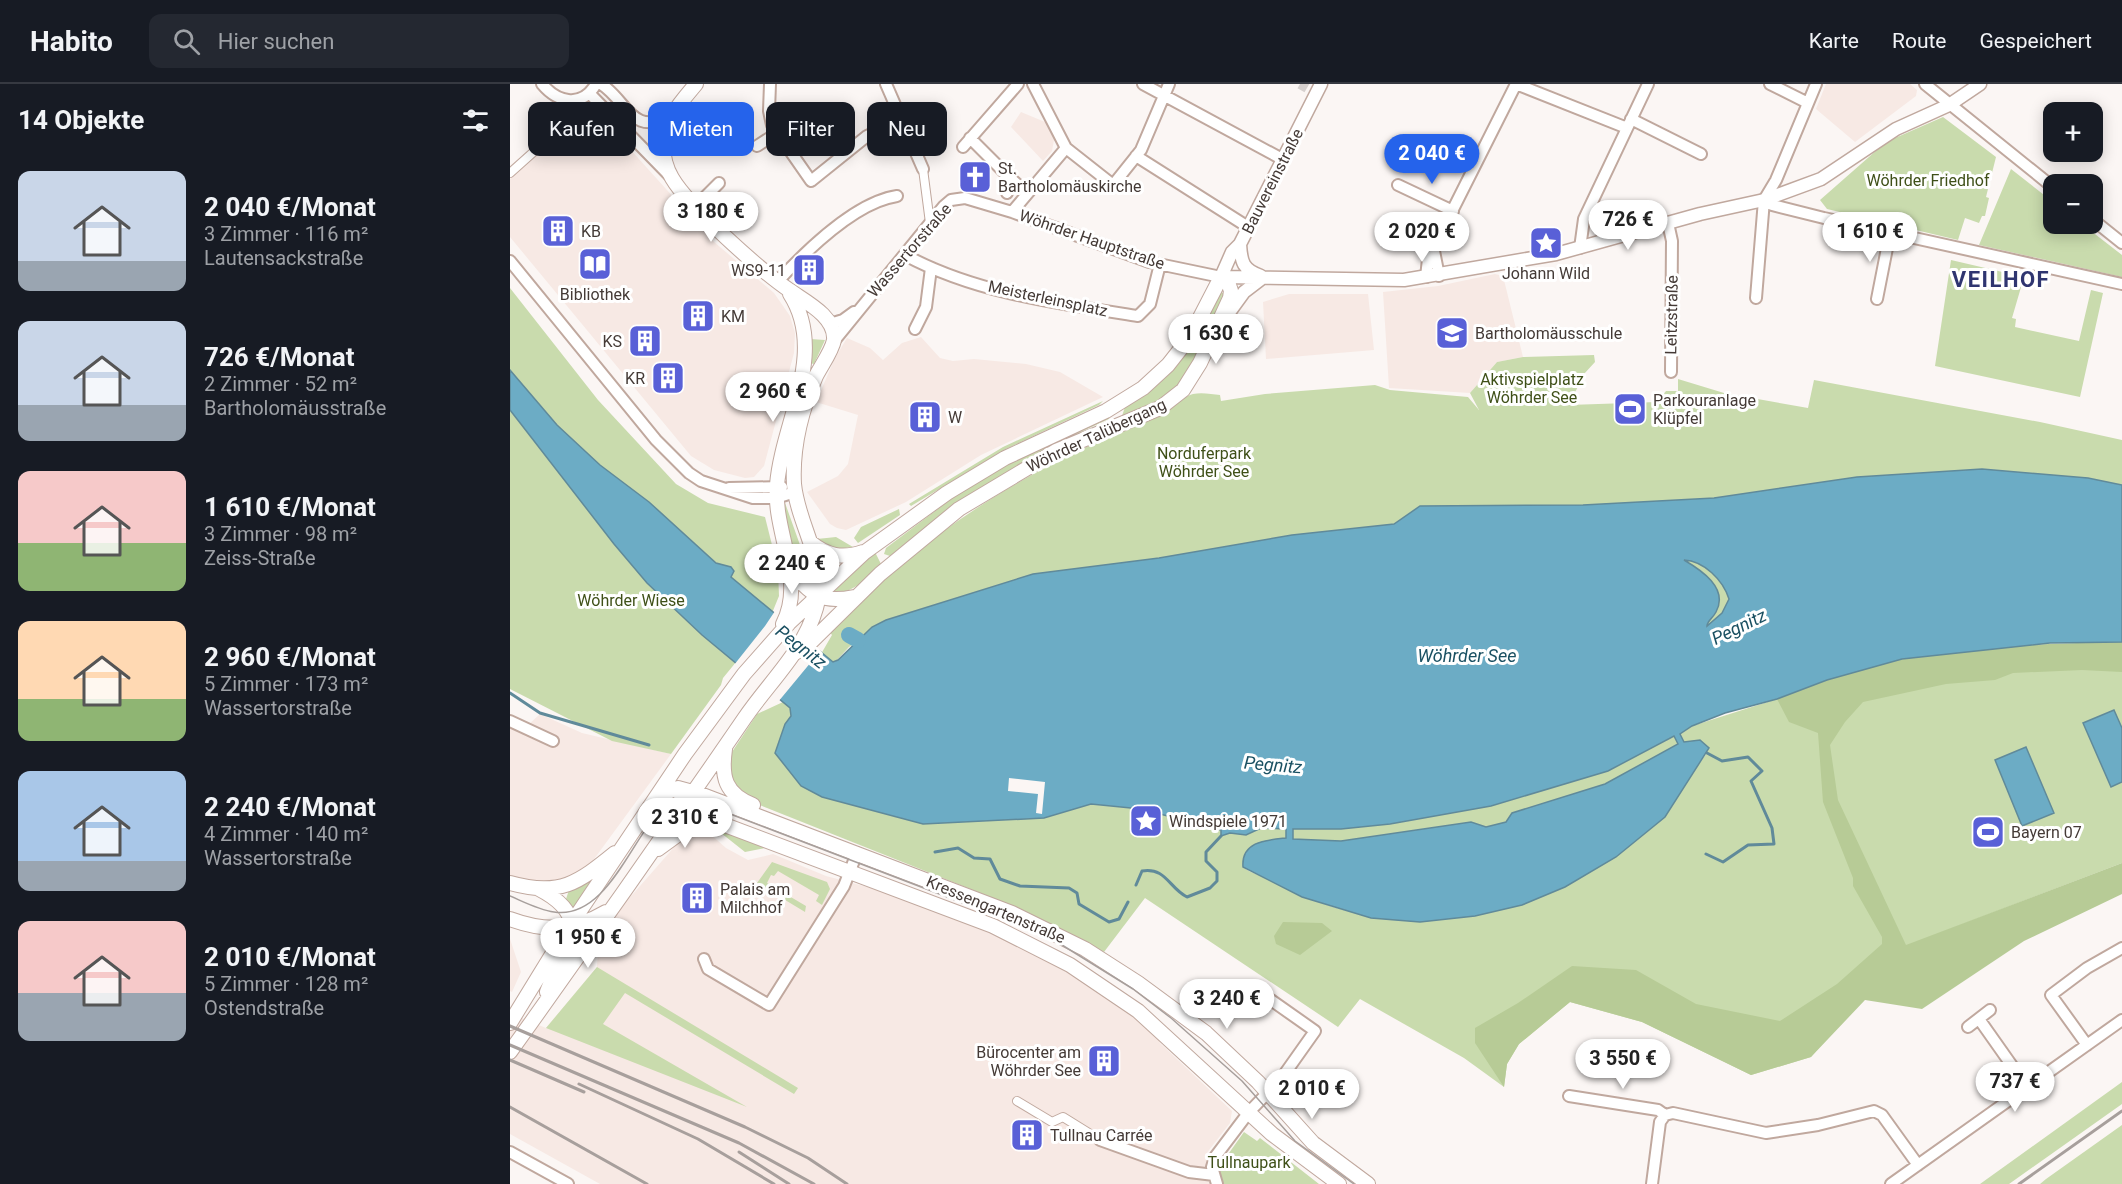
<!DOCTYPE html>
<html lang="de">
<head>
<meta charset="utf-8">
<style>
  :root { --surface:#171b24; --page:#242831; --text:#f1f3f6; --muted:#9ea1a6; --line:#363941; --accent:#2563eb }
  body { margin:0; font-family:Roboto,sans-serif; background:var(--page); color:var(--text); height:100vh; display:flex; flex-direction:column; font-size:22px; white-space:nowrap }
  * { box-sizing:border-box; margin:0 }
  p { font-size:20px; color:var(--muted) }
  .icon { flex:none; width:33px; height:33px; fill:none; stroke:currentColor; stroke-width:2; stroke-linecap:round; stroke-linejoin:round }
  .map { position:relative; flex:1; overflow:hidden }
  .panel { display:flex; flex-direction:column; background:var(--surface); width:510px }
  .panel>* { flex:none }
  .banner { position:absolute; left:18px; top:18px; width:570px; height:54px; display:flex; gap:12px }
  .tools { position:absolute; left:1533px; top:18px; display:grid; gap:12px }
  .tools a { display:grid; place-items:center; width:60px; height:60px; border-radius:12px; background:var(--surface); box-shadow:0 3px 15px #0003; font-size:30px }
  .price { position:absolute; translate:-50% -51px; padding:0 14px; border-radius:21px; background:#fff; color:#222; font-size:20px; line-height:39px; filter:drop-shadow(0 2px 3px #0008) }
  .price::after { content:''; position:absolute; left:50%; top:36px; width:18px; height:14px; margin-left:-9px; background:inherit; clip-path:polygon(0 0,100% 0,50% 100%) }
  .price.current { background:var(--accent); color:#fff }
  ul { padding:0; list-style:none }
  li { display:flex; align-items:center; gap:18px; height:150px; padding:0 18px }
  li span { display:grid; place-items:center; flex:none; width:168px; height:120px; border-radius:12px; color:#555 }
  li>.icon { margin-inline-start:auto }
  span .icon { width:72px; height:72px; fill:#fffc; stroke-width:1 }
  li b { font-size:26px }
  h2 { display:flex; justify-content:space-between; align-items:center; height:72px; padding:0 18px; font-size:26px }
  .tag { padding:0 21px; border-radius:12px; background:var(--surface); box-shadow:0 3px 15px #0003; font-size:21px; line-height:54px }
  .tag.current { background:var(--accent); color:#fff }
  header { display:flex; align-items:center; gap:36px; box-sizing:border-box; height:84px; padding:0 30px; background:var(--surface); border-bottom:2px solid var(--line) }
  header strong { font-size:28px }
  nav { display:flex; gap:33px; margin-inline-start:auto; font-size:21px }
  .search { width:420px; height:54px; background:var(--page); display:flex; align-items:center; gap:15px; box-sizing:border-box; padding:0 21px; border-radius:12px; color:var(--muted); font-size:22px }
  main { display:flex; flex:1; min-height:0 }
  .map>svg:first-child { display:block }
</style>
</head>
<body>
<header>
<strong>Habito</strong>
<div class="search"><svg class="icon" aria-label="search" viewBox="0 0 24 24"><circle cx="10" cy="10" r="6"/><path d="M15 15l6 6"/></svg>Hier suchen</div>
<nav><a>Karte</a><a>Route</a><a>Gespeichert</a></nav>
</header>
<main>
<section class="panel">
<h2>14 Objekte<svg class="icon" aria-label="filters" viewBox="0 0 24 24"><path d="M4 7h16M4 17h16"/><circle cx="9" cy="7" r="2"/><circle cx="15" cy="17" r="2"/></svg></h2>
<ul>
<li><span style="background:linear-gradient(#c9d6e8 75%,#9aa5b1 0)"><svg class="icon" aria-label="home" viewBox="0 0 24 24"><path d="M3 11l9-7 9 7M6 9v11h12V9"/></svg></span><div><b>2 040 €/Monat</b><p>3 Zimmer · 116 m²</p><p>Lautensackstraße</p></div></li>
<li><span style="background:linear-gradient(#c9d6e8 70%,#9aa5b1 0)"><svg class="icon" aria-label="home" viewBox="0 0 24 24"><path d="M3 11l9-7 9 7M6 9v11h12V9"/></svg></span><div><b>726 €/Monat</b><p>2 Zimmer · 52 m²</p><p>Bartholomäusstraße</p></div></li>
<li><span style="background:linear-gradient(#f6c9c9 60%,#8fb573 0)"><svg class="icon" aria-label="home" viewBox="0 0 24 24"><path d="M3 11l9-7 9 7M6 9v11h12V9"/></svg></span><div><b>1 610 €/Monat</b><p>3 Zimmer · 98 m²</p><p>Zeiss-Straße</p></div></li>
<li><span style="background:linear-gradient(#ffd9b3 65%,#8fb573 0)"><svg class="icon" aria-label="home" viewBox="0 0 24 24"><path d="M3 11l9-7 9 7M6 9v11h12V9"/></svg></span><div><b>2 960 €/Monat</b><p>5 Zimmer · 173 m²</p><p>Wassertorstraße</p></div></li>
<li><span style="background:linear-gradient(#a9c7e8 75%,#9aa5b1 0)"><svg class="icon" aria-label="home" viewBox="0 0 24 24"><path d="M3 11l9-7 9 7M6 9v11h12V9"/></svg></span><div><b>2 240 €/Monat</b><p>4 Zimmer · 140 m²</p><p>Wassertorstraße</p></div></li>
<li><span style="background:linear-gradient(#f6c9c9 60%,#9aa5b1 0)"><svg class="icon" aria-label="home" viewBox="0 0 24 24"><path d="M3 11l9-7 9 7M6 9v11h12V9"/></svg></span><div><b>2 010 €/Monat</b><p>5 Zimmer · 128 m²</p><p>Ostendstraße</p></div></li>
</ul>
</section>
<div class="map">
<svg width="1612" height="1100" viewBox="0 0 1612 1100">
  <rect width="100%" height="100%" fill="#fbf6f4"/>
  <path fill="#f7e9e4" d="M1316 0H1400L1407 6 1406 12 1345 58 1306 25Z
    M82 23 203 157 264 209 280 232 285 249 284 269 254 382 244 393 235 394 204 386 181 372 0 153V95Z
    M511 28 535 38 544 56 542 67 533 77 501 43Z
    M985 190 993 192 1013 273 987 278 960 309 879 304 873 208 928 202Z
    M779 210H858L864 266 756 275 753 218Z
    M411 253 430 274 443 277 464 275 516 280 550 288 593 313 471 371 396 418 336 446 327 444 320 440 297 408 328 392 338 380 348 331 306 318 325 274 337 254 360 264 373 276 392 259Z
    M30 630 72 649 161 670 79 782 61 793 32 798 0 792V639L16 643Z
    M198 748 216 764 238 776 263 770 316 792 365 805 487 851 545 880 622 931 646 951 650 959 722 1027 720 1039 696 1070 704 1100H90L0 1050V929L36 944 87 883 89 848 101 830 123 810 166 761 181 752Z
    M0 855 11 888 2 908 0 907Z"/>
  <path fill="#c9dbad" d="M1433 33 1486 73 1476 113 1479 114 1475 132H1472L1469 139 1455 134 1448 156 1317 125 1310 116 1376 58Z
    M1501 85 1543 118 1544 140H1572L1612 171V193L1469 161Z
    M1441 176 1514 193 1502 234 1506 235 1505 243 1569 257 1581 206 1593 209 1570 313 1425 282Z
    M0 204 88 316 166 400 198 419 255 433 268 485 269 512 258 539 213 594 211 601 161 670 102 657 0 605Z
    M709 208 718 210 681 286 660 312 611 335 615 323 628 312Z
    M300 255 315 256 304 280 299 279Z
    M1084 271 1085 278 1074 290 1059 321 1147 318 1156 307H1168V295L1214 309 1298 324 1304 296 1530 338 1612 356V401L1578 394 1472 385 1347 393 1204 414 1073 421 910 422 884 440 782 451 649 474 523 490 376 536 339 563 326 577H321L311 570 322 551 319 547C414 450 510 388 636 337 647 332 676 311 683 310 691 308 702 310 710 311L711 317 755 310 865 301 880 306 958 313 969 326 960 309 987 278 1013 273Z
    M593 317 589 321 496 365 401 422 399 420 493 363Z
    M601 330 599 335C520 370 449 419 380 472L374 470 376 464 473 391Z
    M274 416 295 475 299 499 286 483 274 433Z
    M389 425 390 431 348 459 344 454 351 443Z
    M326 453 343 463 321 466 307 455Z
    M365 468 371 480C355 495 341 513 318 508Z
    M1173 475C1194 478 1213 494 1219 515L1212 529 1197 542H1195C1222 509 1203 494 1173 475Z
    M1612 558V779L1396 862 1301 973 1241 991 1132 938 1060 918 1009 960 997 980 994 1003 954 974 850 915 828 943 635 814 594 868 508 824 237 716 228 710 217 685 220 671 247 630 273 618 280 624 282 630 279 634 312 713 413 740 534 734 581 720 631 725 711 746 712 752 720 749 736 751 751 744 777 745V754L733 783C743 791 755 792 766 798 883 865 1027 839 1128 754L1095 700 996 738 976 743 961 738 831 757 783 755 782 745H831L880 740 981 722 1098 687 1164 652 1169 660 1155 733 1178 694 1197 669 1174 658 1170 650 1182 642 1392 575 1467 565Z
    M211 749H218L255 764 235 768Z
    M262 778 317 798 320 805 312 821 306 817 309 811 268 787 264 792 261 791 257 799 296 822 295 828 247 799Z
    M87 790 63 825 56 815 59 806Z
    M87 883 288 1004 284 1010 115 909 93 940 237 1023 36 944Z
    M1612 998V1020L1499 1100H1470Z
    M1612 1041V1100H1530L1536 1095Z
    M734 1048 747 1057 750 1054 809 1100H713L709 1083Z"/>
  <path fill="#b7cb96" d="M1612 558V588L1572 586 1503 589 1485 596 1436 600 1353 618 1335 638 1320 661 1328 716 1396 861 1612 779V810L1514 857 1412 925 1355 916 1301 973 1241 991 1132 938 1060 918 1009 960 997 980 994 1003 965 959V944L1008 919 1062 882 1126 886 1186 920 1270 937 1327 900 1372 860V853L1343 802V794L1313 718 1308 649 1279 638 1267 615C1308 599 1350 582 1394 575 1465 562 1539 559 1612 558Z
    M773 838 812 839 822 847 790 871 766 860 764 852Z"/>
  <path fill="#6cacc5" stroke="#608a9a" stroke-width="1.5" fill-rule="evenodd" d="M0 286 47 341 90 381 139 418 206 479 221 483 224 487 221 493 323 578 328 576 362 543 376 536 523 490 649 474 782 451 884 440 910 422 1073 421 1204 414 1347 393 1472 385 1578 394 1612 401V558L1540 559 1392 575 1317 596 1267 615 1215 629 1182 642 1170 650 1174 658 1190 656 1199 664 1155 733 1106 773 1055 803 1012 821 965 832 910 838 861 834 792 813 733 783C731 757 757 756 776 754V745L751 744 736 751 720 749 711 752V746L631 725 581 720 534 734 413 740 312 713 291 702 265 669 275 640 281 632 280 624 192 551 137 499 104 460 0 326ZM1174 476C1194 477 1213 496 1219 515L1212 529 1197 542C1197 537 1203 534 1206 528 1219 504 1191 486 1174 476ZM1164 652 1168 660 1095 700 1002 729 996 738 976 743 961 738 831 757 783 755V745H831L880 740 981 722 1098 687Z
    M1604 626 1612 644V698L1601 703 1573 639Z
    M1516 663 1544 729 1512 742 1485 676Z"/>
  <path fill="#fbf6f4" d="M265 527 311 566 268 618 224 581 255 542Z
    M499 694 535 698 532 730 526 729 528 710 498 707Z"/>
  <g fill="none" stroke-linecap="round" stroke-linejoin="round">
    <path stroke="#608a9a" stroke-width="3" d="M0 609 30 629 139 661
      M425 768 448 764 464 774 480 775 490 795 510 802 559 804 567 809 569 820 599 838 609 835 618 818
      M1196 770 1213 778 1238 761 1264 760 1262 744 1241 697 1252 687 1238 673 1212 677 1197 669
      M626 801 632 787C656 783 659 804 677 813L700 804 707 797V788L696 777V768L711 752"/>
    <path stroke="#6cacc5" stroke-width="16" d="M339 551 348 556"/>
    <path stroke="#d6d0ce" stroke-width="10" stroke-dasharray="10 5" stroke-linecap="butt" d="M790 0 797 4"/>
    <g stroke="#c0a89e" stroke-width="10">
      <path id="pedestrian" d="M413 85 420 139
        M0 89 47 47 57 17
        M507 1017 542 1038 553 1033 590 1056"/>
    </g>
    <g stroke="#c0a89e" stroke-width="14">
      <path id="minor" d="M32 0C48 19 72 24 86 0
        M91 0C118 17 121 54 162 31
        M260 0 259 27 262 41 301 97 357 52 390 36
        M376 0 413 85
        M523 0 556 64 603 101 631 66 659 0
        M633 0 772 75
        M1006 0 1117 44
        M1260 0 1298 19
        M1415 0 1544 104
        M80 10 159 91
        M1121 35 1191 70
        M460 54 497 91 495 98 497 109
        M247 62 267 49
        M453 63 508 0
        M626 72 738 143
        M497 91 508 101
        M888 101 943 127
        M1254 116 1262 121 1314 134 1612 200
        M1254 116 1266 96 1306 0
        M186 122 209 99
        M502 128 556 64
        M1582 135 1612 159
        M1158 139 1162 157 1161 288
        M1070 164 1074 135 1138 0
        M924 167 929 192
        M395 171C465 209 550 220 628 232L640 220 650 180
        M0 177 146 356 179 389 191 397 243 414H266L285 408
        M916 193 918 175 1006 0
        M268 197C296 167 345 118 387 112
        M1246 214 1254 116
        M1367 215 1380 149
        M320 240 333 236 344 228
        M405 245 416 223 421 184
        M324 257 434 122 441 116 455 114 502 128 639 178 711 193
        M219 404 272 403
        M0 637 43 657
        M194 875 198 885 259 921 334 802 347 769
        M1469 935 1517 1003
        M1458 943 1480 926
        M1577 961 1541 911 1577 884 1612 864
        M1059 1012 1148 1026 1155 1031
        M590 1056 679 1088 704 1091
        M0 1068 58 1100
        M707 1100 702 1083 705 1073 739 1028 771 995 805 947 761 916
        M1142 1100 1150 1038 1155 1031 1163 1029 1256 1049 1308 1041 1364 1027 1372 1031 1408 1081
        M1381 1100 1612 936"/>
    </g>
    <g stroke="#c0a89e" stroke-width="15">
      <path id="tertiary" d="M811 0 730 160 722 168 711 193 894 196 1046 170 1190 130 1254 116 1311 95 1386 45 1439 21 1470 0
        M730 160C731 178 733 186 751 192
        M718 230 734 208 751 195"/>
    </g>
    <g stroke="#c0a89e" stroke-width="16">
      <path id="secondary" d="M300 458C317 472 332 475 353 468
        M280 486C301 510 310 520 344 513
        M273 540C296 496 263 448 267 401 272 338 318 269 280 210
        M215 665C211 693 215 710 243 721
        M148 712 168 704 190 710 502 829 575 865 628 899 696 949 748 998 803 1059 858 1100
        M171 712 179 725 191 732 483 842 560 881 628 927 762 1050 829 1100
        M148 765 170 749 204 737
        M0 799C50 813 68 799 105 769
        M29 805C87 835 53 864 37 908
        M0 835C35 848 64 847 96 828
        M0 939 59 843 175 670 234 590 279 539 355 468 437 409 495 374 596 327 633 304 658 281 680 253 711 193 718 198 721 207 720 214 690 279 673 306 650 324 546 367 449 425 370 490 302 557 285 569
        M0 968C79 858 157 747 234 635 259 598 294 567 306 524 319 480 288 443 284 400 282 364 292 325 306 292 311 282 322 267 324 256 326 232 294 217 279 206 250 186 179 123 162 94 156 84 153 71 153 60 154 36 171 18 186 0"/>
    </g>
    <use href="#pedestrian" stroke="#fff" stroke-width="8"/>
    <use href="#minor" stroke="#fff" stroke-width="10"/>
    <use href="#tertiary" stroke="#fff" stroke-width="12"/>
    <use href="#secondary" stroke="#fff" stroke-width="14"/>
    <path stroke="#a79f9c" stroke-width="1.5" d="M0 812C14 818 29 826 44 828 97 836 122 753 153 723L167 717 194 720 500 837 552 861 623 905 661 934 732 997 785 1057 844 1100"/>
    <path stroke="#a79f9c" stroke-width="3" d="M0 942 235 1043 298 1074 337 1100
      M0 961 229 1059 304 1100
      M0 976 74 1008
      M69 1000 188 1055 264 1100
      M0 1023 137 1100
      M229 1068 279 1100
      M1509 1100 1612 1027"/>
  </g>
  <defs>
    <g id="church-square" transform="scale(1.725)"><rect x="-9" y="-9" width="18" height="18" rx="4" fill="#5960d7" stroke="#fff"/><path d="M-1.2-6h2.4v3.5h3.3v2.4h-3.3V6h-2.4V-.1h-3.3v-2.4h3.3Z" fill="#fff"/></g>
    <g id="building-square" transform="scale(1.725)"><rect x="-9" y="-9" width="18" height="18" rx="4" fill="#5960d7" stroke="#fff"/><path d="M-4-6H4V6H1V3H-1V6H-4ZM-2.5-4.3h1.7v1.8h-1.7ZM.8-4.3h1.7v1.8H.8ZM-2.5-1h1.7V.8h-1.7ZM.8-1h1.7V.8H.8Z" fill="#fff"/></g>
    <g id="sight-square" transform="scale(1.725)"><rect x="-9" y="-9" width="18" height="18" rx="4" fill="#5960d7" stroke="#fff"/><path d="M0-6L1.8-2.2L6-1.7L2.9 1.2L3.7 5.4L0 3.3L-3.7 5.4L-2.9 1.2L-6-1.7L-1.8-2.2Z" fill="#fff"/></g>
    <g id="library-square" transform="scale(1.725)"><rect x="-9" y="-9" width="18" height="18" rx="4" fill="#5960d7" stroke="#fff"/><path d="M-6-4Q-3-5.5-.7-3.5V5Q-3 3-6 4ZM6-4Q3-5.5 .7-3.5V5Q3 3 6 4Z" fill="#fff"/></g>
    <g id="school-square" transform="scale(1.725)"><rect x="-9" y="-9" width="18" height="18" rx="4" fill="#5960d7" stroke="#fff"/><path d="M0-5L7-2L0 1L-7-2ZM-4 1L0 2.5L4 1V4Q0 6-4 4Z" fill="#fff"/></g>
    <g id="stadium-square" transform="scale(1.725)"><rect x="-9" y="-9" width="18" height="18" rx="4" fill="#5960d7" stroke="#fff"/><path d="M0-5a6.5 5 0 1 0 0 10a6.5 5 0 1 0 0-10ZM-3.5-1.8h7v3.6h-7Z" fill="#fff"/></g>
  </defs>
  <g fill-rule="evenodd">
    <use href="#church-square" x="465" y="93"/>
    <use href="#building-square" x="48" y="147"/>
    <use href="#sight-square" x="1036" y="159"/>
    <use href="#library-square" x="85" y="180"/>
    <use href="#building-square" x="299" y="186"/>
    <use href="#building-square" x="188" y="232"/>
    <use href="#school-square" x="942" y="249"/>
    <use href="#building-square" x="135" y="257"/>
    <use href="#building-square" x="158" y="294"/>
    <use href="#stadium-square" x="1120" y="325"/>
    <use href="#building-square" x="415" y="333"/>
    <use href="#sight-square" x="636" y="737"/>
    <use href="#stadium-square" x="1478" y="748"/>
    <use href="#building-square" x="187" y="814"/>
    <use href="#building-square" x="594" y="977"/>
    <use href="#building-square" x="517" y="1051"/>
  </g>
  <g text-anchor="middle" stroke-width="6" stroke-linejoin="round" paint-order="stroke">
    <g font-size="16" fill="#443a36" stroke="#fff" text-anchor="start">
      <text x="488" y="90">St.<tspan x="488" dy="18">Bartholomäuskirche</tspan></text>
      <text x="71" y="153">KB</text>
      <text x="276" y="192" text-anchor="end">WS9-11</text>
      <text x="1036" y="195" text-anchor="middle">Johann Wild</text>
      <text x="85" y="216" text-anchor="middle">Bibliothek</text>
      <text x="211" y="238">KM</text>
      <text x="965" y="255">Bartholomäusschule</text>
      <text x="112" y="263" text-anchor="end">KS</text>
      <text x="135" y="300" text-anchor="end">KR</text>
      <text x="1143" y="322">Parkouranlage<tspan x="1143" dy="18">Klüpfel</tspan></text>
      <text x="438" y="339">W</text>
      <text x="659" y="743">Windspiele 1971</text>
      <text x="1501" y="754">Bayern 07</text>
      <text x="210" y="811">Palais am<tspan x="210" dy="18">Milchhof</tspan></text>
      <text x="571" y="974" text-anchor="end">Bürocenter am<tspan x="571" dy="18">Wöhrder See</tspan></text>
      <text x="540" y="1057">Tullnau Carrée</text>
    </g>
    <g font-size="16" fill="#3f5018" stroke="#fff">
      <text x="1418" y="102">Wöhrder Friedhof</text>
      <text x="1022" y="301">Aktivspielplatz<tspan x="1022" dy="18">Wöhrder See</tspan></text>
      <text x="694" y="375">Norduferpark<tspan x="694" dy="18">Wöhrder See</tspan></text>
      <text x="121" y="522">Wöhrder Wiese</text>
      <text x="739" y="1084">Tullnaupark</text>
    </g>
    <g font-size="16" fill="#443a36" stroke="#fff">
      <text transform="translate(762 97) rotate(-63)" y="6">Bauvereinstraße</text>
      <text transform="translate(582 155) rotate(19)" y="6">Wöhrder Hauptstraße</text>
      <text transform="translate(399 166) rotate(-49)" y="6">Wassertorstraße</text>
      <text transform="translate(538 214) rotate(12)" y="6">Meisterleinsplatz</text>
      <text transform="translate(1161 231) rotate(-89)" y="6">Leitzstraße</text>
      <text transform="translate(586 351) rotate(-25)" y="6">Wöhrder Talübergang</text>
      <text transform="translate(486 825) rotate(23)" y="6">Kressengartenstraße</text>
    </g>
    <g font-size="18" font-style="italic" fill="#1a5062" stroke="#fff">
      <text transform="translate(1229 543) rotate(-26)" y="6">Pegnitz</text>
      <text transform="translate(291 563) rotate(38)" y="6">Pegnitz</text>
      <text x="957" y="578">Wöhrder See</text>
      <text transform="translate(763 681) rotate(5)" y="6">Pegnitz</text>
    </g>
    <g font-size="22" font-weight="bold" letter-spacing="1.5" fill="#2f3570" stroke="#fff">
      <text x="1491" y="203">VEILHOF</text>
    </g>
  </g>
</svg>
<div class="tools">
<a>+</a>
<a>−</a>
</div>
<b class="price current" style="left:922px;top:101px">2 040 €</b>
<b class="price" style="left:201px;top:159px">3 180 €</b>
<b class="price" style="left:1118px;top:167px">726 €</b>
<b class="price" style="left:912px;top:179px">2 020 €</b>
<b class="price" style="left:1360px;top:179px">1 610 €</b>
<b class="price" style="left:706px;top:281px">1 630 €</b>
<b class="price" style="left:263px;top:339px">2 960 €</b>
<b class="price" style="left:282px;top:511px">2 240 €</b>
<b class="price" style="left:175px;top:765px">2 310 €</b>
<b class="price" style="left:78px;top:885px">1 950 €</b>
<b class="price" style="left:717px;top:946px">3 240 €</b>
<b class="price" style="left:1113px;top:1006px">3 550 €</b>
<b class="price" style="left:1505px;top:1029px">737 €</b>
<b class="price" style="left:802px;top:1036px">2 010 €</b>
<div class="banner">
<a class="tag">Kaufen</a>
<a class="tag current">Mieten</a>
<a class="tag">Filter</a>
<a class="tag">Neu</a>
</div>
</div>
</main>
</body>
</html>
